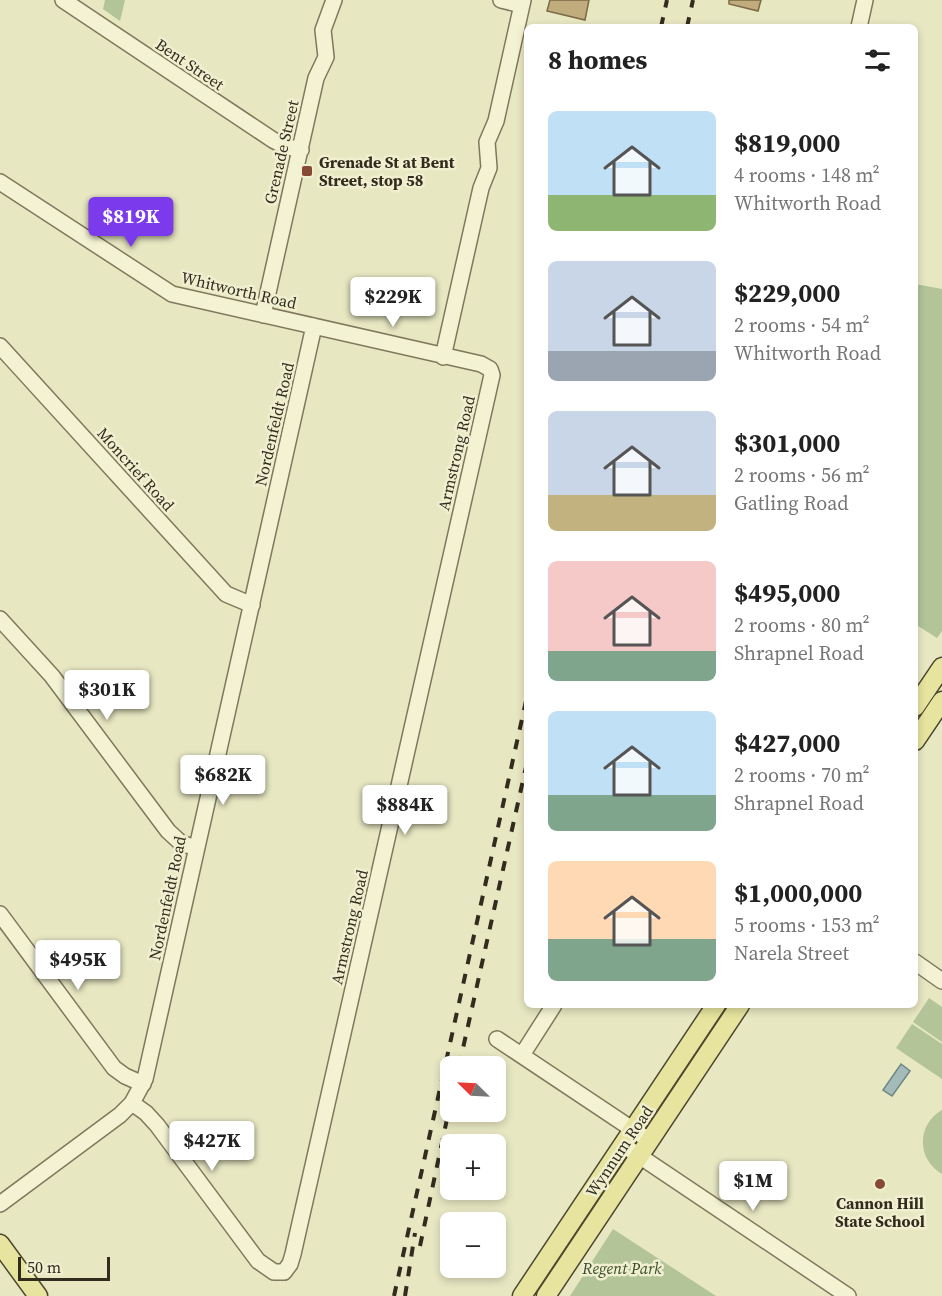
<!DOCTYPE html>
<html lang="en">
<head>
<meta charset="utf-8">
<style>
  :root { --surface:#fff; --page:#f2f2f2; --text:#222; --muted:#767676; --accent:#7c3aed }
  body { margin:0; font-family:"Source Serif 4",serif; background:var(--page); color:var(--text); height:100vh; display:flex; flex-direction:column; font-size:22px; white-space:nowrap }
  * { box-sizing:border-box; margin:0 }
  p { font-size:20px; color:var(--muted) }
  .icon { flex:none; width:33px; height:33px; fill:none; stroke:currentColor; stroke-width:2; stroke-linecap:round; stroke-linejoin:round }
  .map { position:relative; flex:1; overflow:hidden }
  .panel { position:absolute; left:524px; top:24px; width:394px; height:984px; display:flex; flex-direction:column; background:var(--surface); border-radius:9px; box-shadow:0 3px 9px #0003 }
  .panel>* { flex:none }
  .needle { width:39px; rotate:294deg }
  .tools { position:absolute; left:440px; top:1056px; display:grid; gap:12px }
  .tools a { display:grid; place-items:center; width:66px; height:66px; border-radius:9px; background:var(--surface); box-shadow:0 3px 9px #0003; font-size:30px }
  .scale { position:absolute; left:18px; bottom:15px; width:92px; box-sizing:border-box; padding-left:6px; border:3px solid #312c1e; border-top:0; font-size:16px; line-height:21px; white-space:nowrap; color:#312c1e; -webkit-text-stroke:4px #f0f0d1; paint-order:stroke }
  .price { position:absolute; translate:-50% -51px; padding:0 14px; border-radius:6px; background:#fff; color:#222; font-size:20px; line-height:39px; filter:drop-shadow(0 2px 3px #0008) }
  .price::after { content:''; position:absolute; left:50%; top:36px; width:18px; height:14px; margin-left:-9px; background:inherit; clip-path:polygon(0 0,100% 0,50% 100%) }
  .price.on { background:var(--accent); color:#fff }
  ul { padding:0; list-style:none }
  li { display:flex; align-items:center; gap:18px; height:150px; padding:0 24px }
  li span { display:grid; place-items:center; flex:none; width:168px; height:120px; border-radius:9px; color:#555 }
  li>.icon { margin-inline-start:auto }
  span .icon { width:72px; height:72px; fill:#fffc; stroke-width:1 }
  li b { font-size:26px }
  h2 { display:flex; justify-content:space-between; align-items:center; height:72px; padding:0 24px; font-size:26px }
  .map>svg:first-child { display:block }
</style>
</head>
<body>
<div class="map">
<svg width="942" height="1296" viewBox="0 0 942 1296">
  <rect width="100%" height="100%" fill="#e7e7c2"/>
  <path fill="#b2c498" d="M105 0H125L120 21 103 9Z
    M915 284 942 289V631L937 638 915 624Z
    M929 998 942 1007V1042L913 1022Z
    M912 1024 942 1044V1079L896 1048Z
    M942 1110V1174C916 1159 917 1124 942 1110Z
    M613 1229 716 1296H570Z"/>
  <path fill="#a4bbba" stroke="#6c8687" stroke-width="1.5" d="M901 1064 910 1071 892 1096 883 1090Z"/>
  <path fill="#c1ac7d" stroke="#7b6945" stroke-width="1.5" d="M550 0H589L585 20 547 11Z
    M729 0H761L758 11 729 4Z"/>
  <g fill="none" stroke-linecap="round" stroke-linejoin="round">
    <g stroke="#7f785c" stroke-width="18">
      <path id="minor" d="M63 0 273 140 284 146 301 150
        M501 0 522 5
        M859 27 865 0
        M0 182 172 294 481 364 490 369 492 375 293 1254 290 1264 284 1272H274L258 1261 157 1125 146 1113 132 1103
        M263 315 316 78 326 57 323 30 334 0
        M0 346 226 594 252 605
        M443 357 481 188 489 168 487 142 496 121 523 0
        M0 619 52 676 168 831 181 843 196 848
        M0 914 114 1068 125 1076 143 1084
        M915 962 942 981
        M497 1039 650 1141
        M522 1055 554 1005
        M623 1145 848 1296
        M0 1204 120 1115 132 1103 145 1079 314 326"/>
    </g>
    <g stroke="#4d462f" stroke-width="21">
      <path id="major" d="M915 707 942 667
        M915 741 942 701
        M0 1244 38 1296
        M522 1296 716 1005
        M546 1296 740 1005"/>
    </g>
    <use href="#minor" stroke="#f3f3d4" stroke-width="15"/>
    <use href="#major" stroke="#e6e49e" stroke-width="18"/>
    <path stroke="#312c1e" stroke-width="4" stroke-dasharray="10 10" stroke-linecap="butt" d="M661 27 667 0
      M687 27 693 0
      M459 1066 526 767
      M420 1246 450 1105
      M394 1296 526 701
      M405 1296 415 1233"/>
  </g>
  <g fill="#864a34" stroke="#f0f0d1" stroke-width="2">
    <rect x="301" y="165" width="12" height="12" rx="3"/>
    <circle cx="880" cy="1184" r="6"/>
  </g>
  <g text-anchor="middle" stroke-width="5" stroke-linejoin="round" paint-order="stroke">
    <g font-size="16" fill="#312c1e" stroke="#f0f0d1">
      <text transform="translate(190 64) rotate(34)" y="6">Bent Street</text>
      <text transform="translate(281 152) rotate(-77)" y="6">Grenade Street</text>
      <text transform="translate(239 290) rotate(13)" y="6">Whitworth Road</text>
      <text transform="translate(274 424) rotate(-77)" y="6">Nordenfeldt Road</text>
      <text transform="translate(456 453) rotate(-77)" y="6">Armstrong Road</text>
      <text transform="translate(136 469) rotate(48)" y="6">Moncrief Road</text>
      <text transform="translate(167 898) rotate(-78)" y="6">Nordenfeldt Road</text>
      <text transform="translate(349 927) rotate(-77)" y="6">Armstrong Road</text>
      <text transform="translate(619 1151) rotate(-56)" y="6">Wynnum Road</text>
    </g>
    <g font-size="16" font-weight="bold" fill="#312c1e" stroke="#f0f0d1" text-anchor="start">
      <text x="319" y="168">Grenade St at Bent<tspan x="319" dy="18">Street, stop 58</tspan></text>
      <text x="880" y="1209" text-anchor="middle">Cannon Hill<tspan x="880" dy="18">State School</tspan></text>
    </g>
    <g font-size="16" font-style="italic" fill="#384a27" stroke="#f0f0d1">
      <text x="622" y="1274">Regent Park</text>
    </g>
  </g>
</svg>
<div class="tools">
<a><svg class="needle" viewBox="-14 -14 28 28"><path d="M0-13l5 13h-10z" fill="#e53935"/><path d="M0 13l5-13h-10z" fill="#767676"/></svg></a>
<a>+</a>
<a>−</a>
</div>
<div class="scale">50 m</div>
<b class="price on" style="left:131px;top:248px">$819K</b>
<b class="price" style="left:393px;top:328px">$229K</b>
<b class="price" style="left:107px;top:721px">$301K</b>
<b class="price" style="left:223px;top:806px">$682K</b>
<b class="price" style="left:405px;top:836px">$884K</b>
<b class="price" style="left:78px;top:991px">$495K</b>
<b class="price" style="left:212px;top:1172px">$427K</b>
<b class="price" style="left:753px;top:1212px">$1M</b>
<section class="panel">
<h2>8 homes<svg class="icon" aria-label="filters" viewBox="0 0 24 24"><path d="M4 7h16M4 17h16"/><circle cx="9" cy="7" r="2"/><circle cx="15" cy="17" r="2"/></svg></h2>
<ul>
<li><span style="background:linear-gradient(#bfe0f5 70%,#8fb573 0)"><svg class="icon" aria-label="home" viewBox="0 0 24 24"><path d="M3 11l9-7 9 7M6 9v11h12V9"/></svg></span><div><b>$819,000</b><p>4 rooms · 148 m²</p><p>Whitworth Road</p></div></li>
<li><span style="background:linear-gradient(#c9d6e8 75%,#9aa5b1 0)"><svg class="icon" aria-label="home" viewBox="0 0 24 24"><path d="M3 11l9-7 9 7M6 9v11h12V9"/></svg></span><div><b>$229,000</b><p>2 rooms · 54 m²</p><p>Whitworth Road</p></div></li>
<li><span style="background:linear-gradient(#c9d6e8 70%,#c2b280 0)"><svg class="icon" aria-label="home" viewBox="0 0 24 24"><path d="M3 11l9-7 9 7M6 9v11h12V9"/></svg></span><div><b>$301,000</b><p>2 rooms · 56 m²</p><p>Gatling Road</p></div></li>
<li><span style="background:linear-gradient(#f6c9c9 75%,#7fa58c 0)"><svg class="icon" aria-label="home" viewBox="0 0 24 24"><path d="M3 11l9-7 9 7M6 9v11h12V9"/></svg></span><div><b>$495,000</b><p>2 rooms · 80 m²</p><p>Shrapnel Road</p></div></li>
<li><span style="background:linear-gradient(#bfe0f5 70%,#7fa58c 0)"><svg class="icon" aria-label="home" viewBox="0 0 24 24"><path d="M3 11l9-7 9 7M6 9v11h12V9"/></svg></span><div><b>$427,000</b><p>2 rooms · 70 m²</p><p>Shrapnel Road</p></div></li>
<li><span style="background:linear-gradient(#ffd9b3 65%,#7fa58c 0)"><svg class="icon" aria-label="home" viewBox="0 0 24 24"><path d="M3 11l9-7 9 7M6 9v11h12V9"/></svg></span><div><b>$1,000,000</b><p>5 rooms · 153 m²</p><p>Narela Street</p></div></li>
</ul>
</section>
</div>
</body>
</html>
